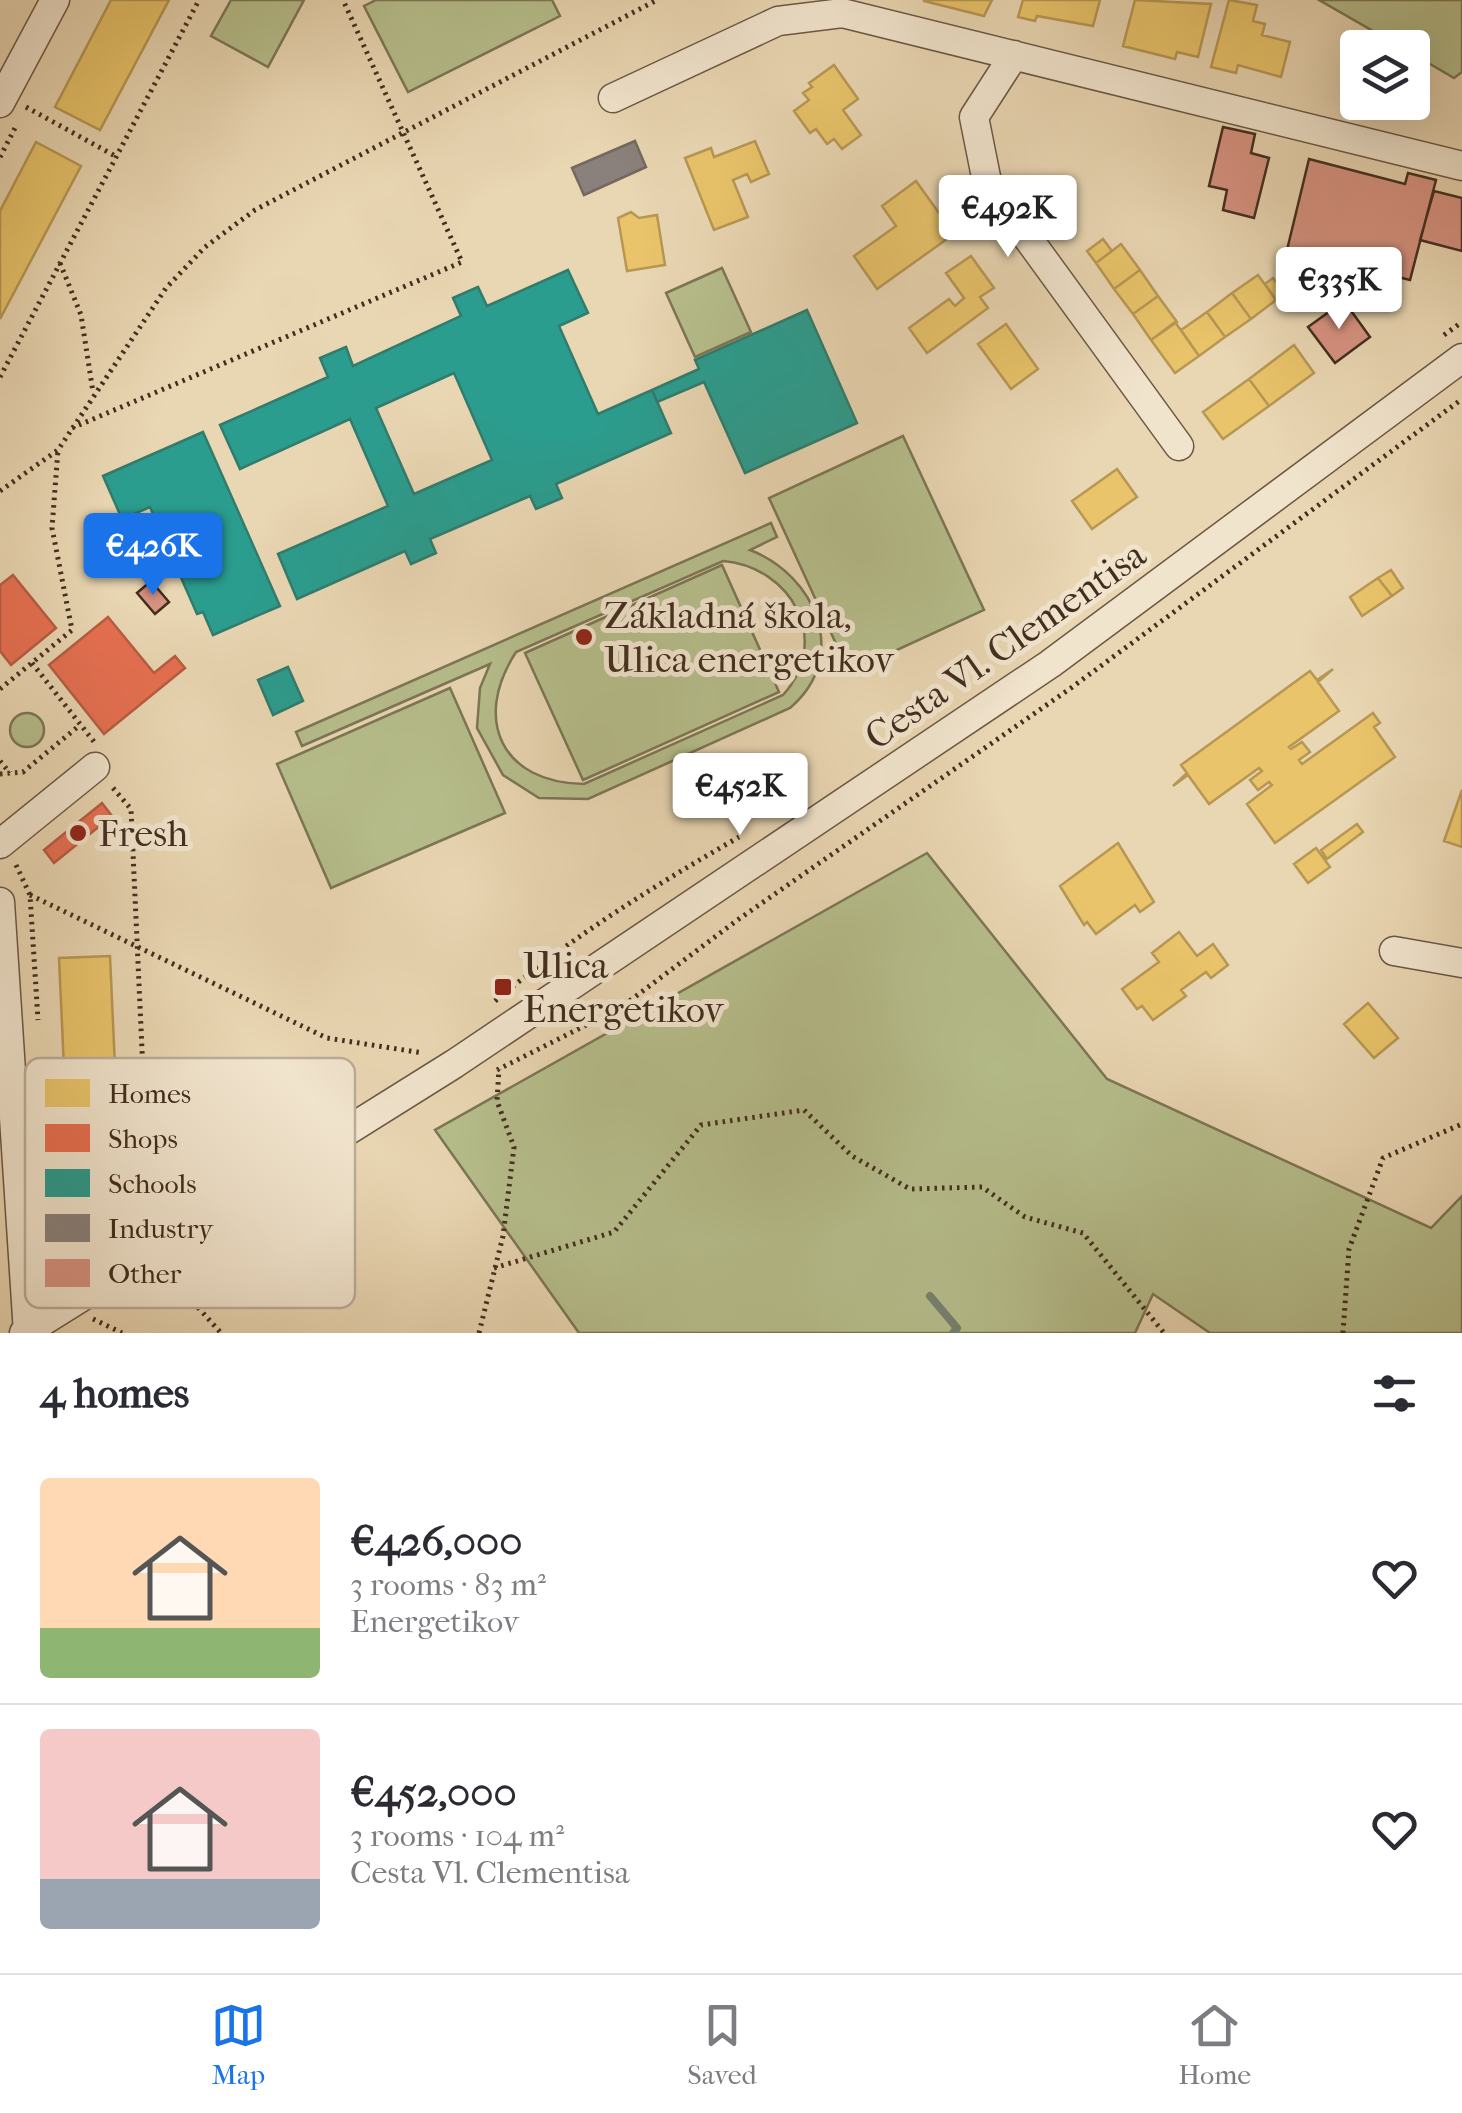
<!DOCTYPE html>
<html lang="en">
<head>
<meta charset="utf-8">
<style>
  :root { --surface:#fff; --page:#f7f7f7; --text:#2b2b33; --muted:#7c7c81; --line:#e1e1e2; --accent:#1a73e8 }
  body { margin:0; font-family:"IM FELL French Canon",serif; background:var(--page); color:var(--text); height:100vh; display:flex; flex-direction:column; font-size:38px; white-space:nowrap }
  * { box-sizing:border-box; margin:0 }
  p { font-size:32px; color:var(--muted) }
  .icon { flex:none; width:55px; height:55px; fill:none; stroke:currentColor; stroke-width:2; stroke-linecap:round; stroke-linejoin:round }
  .map { position:relative; height:1333px; overflow:hidden }
  .details { display:flex; flex-direction:column; background:var(--surface); flex:1 }
  .details>* { flex:none }
  .fabs { position:absolute; left:1340px; top:30px; display:grid; gap:20px }
  .fabs a { display:grid; place-items:center; width:90px; height:90px; border-radius:10px; background:var(--surface); box-shadow:0 10px 40px #0002; font-size:50px }
  .price { position:absolute; translate:-50% -85px; padding:0 22px; border-radius:10px; background:#fff; color:#222; font-size:32px; line-height:65px; filter:drop-shadow(0 2px 5px #0008) }
  .price::after { content:''; position:absolute; left:50%; top:60px; width:30px; height:22px; margin-left:-15px; background:inherit; clip-path:polygon(0 0,100% 0,50% 100%) }
  .price.on { background:var(--accent); color:#fff }
  ul { padding:0; list-style:none }
  li { display:flex; align-items:center; gap:30px; height:250px; padding:0 40px }
  li+li { border-top:2px solid var(--line) }
  li span { display:grid; place-items:center; flex:none; width:280px; height:200px; border-radius:10px; color:#555 }
  li>.icon { margin-inline-start:auto }
  span .icon { width:120px; height:120px; fill:#fffc; stroke-width:1 }
  li b { font-size:42px }
  h2 { display:flex; justify-content:space-between; align-items:center; height:120px; padding:0 40px; font-size:42px }
  .tab-bar { display:flex; justify-content:space-around; align-items:center; height:140px; border-top:2px solid var(--line); background:var(--surface); font-size:28px; color:var(--muted) }
  .tab-bar a { display:grid; justify-items:center; gap:5px }
  .tab-bar .on { color:var(--accent) }
  .map>svg:first-child { display:block }
</style>
</head>
<body>
<div class="map">
<svg width="1462" height="1333" viewBox="0 0 1462 1333">
  <rect width="100%" height="100%" fill="#e9d6b2"/>
  <filter id="stains"><feTurbulence type="fractalNoise" baseFrequency=".002" numOctaves="4"/><feColorMatrix values="0 0 0 0 .2 0 0 0 0 .09 0 0 0 0 .02 0 0 0 .5 -.17"/></filter>
  <radialGradient id="worn" r=".72"><stop offset=".6" stop-color="#630" stop-opacity="0"/><stop offset="1" stop-color="#630" stop-opacity=".3"/></radialGradient>
  <path fill="#b6be8c" stroke="#7c7656" stroke-width="2.5" fill-rule="evenodd" d="M231 0H304L268 67 211 36Z
    M376 0H552L560 16 408 92 364 6Z
    M1319 0H1462V72L1454 78 1413 54 1412 48 1401 47Z
    M722 268 751 332 695 357 666 293Z
    M903 436 984 610 849 672 769 498Z
    M771 523 777 537 750 550C815 575 851 656 790 708L588 799 539 798 503 775 477 728 480 688 490 664 302 746 296 732ZM723 561C792 567 832 641 783 695L584 784C502 783 472 720 516 652Z
    M722 565 779 692 583 780 525 653Z
    M450 688 505 813 331 888 277 764Z
    M10 730a17 17 0 1 1 34 0a17 17 0 1 1-34 0Z
    M927 853 1107 1079 1431 1228 1462 1196V1333H1210L1153 1294 1135 1333H579L435 1130Z"/>
  <path fill="#e9c46a" stroke="#b79754" stroke-width="2.5" d="M111 0H169L100 130 55 107Z
    M992 0 984 16 924 1V0Z
    M1023 0H1100L1093 26 1037 16 1035 21 1018 17Z
    M1135 0 1211 4 1198 57 1177 52 1175 59 1123 46Z
    M1229 0 1257 5 1253 21 1265 24 1262 35 1290 42 1281 77 1238 65 1236 73 1211 67Z
    M834 65 858 99 843 110 861 135 842 149 834 139 827 144 816 129 810 133 794 111 809 100 803 93 812 87 809 83Z
    M755 141 769 174 751 182 747 174 733 180 748 217 714 230 685 158 711 148 714 157Z
    M36 142 81 166 0 319V211Z
    M916 181 954 234 877 289 854 256 896 226 882 206Z
    M631 212 639 218 657 215 665 265 627 271 618 218Z
    M1103 239 1112 251 1096 263 1087 251Z
    M1121 244 1140 270 1114 289 1096 263Z
    M971 256 994 288 980 297 988 308 927 353 909 328 949 299 955 306 964 298 946 273Z
    M1140 270 1158 296 1133 314 1114 289Z
    M1258 275 1276 300 1251 319 1232 293Z
    M1273 278 1285 294 1276 300 1265 284Z
    M1232 293 1251 319 1225 337 1207 312Z
    M1158 296 1177 322 1151 340 1133 314Z
    M1207 312 1225 337 1199 356 1181 330Z
    M1175 322 1199 356 1175 373 1151 340Z
    M1006 324 1038 369 1011 389 978 344Z
    M1294 345 1314 373 1269 406 1249 379Z
    M1249 379 1269 406 1223 439 1203 412Z
    M1117 469 1137 497 1092 529 1072 501Z
    M1391 570 1403 588 1392 596 1378 578Z
    M1378 578 1392 596 1362 616 1350 597Z
    M1333 669 1318 682 1339 711 1289 747 1291 749 1302 742 1310 752 1299 760 1302 764 1373 713 1380 723 1374 727 1395 757 1275 843 1247 804 1272 785 1269 782 1258 790 1250 780 1262 771 1259 768 1209 804 1188 775 1173 786 1187 773 1181 765 1310 671 1317 680Z
    M1462 790V847L1444 841Z
    M1357 824 1363 832 1327 859 1321 850Z
    M1118 843 1154 902 1140 912 1135 905 1096 934 1087 922 1084 925 1060 886Z
    M1316 848 1330 867 1308 883 1294 864Z
    M1179 932 1197 956 1213 944 1228 965 1211 978 1206 972 1181 990 1186 996 1153 1020 1142 1006 1137 1009 1122 989 1159 962 1152 953Z
    M110 956 122 1222 71 1224 59 958Z
    M1368 1003 1398 1038 1374 1058 1344 1024Z"/>
  <path fill="#e76f51" stroke="#b65c42" stroke-width="2.5" d="M13 575 56 628 11 665 0 651V585Z
    M108 617 154 673 175 656 185 668 104 734 49 665Z
    M102 803 112 816 54 863 44 850Z"/>
  <path fill="#2a9d8f" stroke="#317c6d" stroke-width="2.5" fill-rule="evenodd" d="M568 270 588 313 559 326 598 414 652 390 671 433 556 484 562 498 536 509 530 496 430 539 436 553 411 564 405 551 297 599 278 554 388 506 350 419 240 469 220 425 328 377 320 358 346 347 353 366 461 316 453 298 478 287 487 306ZM454 373 492 460 414 494 376 408Z
    M807 310 857 423 745 473 704 382 657 402 652 390 699 369 695 360Z
    M203 432 280 606 213 635 203 612 197 614 150 507 122 519 103 476Z
    M288 667 303 701 273 715 258 680Z"/>
  <path fill="#8a817c" stroke="#746860" stroke-width="2.5" d="M635 141 646 167 584 195 572 168Z"/>
  <g fill="none" stroke-linecap="round" stroke-linejoin="round">
    <path stroke="#768271" stroke-width="8" d="M930 1296 957 1328 953 1333"/>
  </g>
  <path fill="#d79281" stroke="#422e1f" stroke-width="2.5" d="M1223 127 1255 134 1251 153 1269 158 1254 218 1223 210 1227 190 1209 186Z
    M1309 159 1405 184 1408 173 1436 180 1410 280 1287 250Z
    M1434 191 1462 198V251L1420 240Z
    M1344 301 1370 337 1335 363 1308 327Z
    M151 581 169 602 155 614 137 593Z"/>
  <g fill="none" stroke-linecap="round" stroke-linejoin="round">
    <g stroke="#6c5844" stroke-width="31">
      <path id="street" d="M1014 55 974 117 987 182 1179 446
        M613 98 778 21 842 13 1462 166
        M0 103 55 0
        M0 844 95 767
        M0 902 28 1333
        M1394 951 1462 963
        M24 1333 454 1064 1050 664 1462 358"/>
    </g>
    <path stroke="#422e1f" stroke-width="5" stroke-dasharray="2.5 5" stroke-linecap="butt" d="M26 107 117 157
      M0 157 17 124
      M60 263 81 315 93 392
      M1444 335 1462 322
      M0 377 199 0
      M72 428 462 262 343 0
      M0 491 58 450 166 288 205 247 255 210 657 0
      M32 663 95 743
      M0 689 72 630 52 528 58 450
      M0 761 10 773
      M0 774 23 772 80 725
      M113 788 131 809 150 1225
      M16 865 30 895 38 1020
      M30 895 327 1038 423 1053
      M495 1001C572 937 652 887 739 837
      M497 1070 620 1008 736 921 1071 688 1462 399
      M494 1268 614 1232 701 1125 804 1110 852 1156 910 1189 982 1187 1025 1217 1083 1233 1164 1333
      M168 1274 221 1333
      M93 1319 122 1333
      M479 1333 503 1236 514 1147 497 1101 499 1069
      M1343 1333 1349 1249 1383 1158 1462 1124"/>
    <use href="#street" stroke="#f1e4cd" stroke-width="28"/>
  </g>
  <g fill="#8f2418" stroke="#f1e4cd" stroke-width="4">
    <circle cx="584" cy="637" r="10"/>
    <circle cx="78" cy="833" r="10"/>
    <rect x="493" y="977" width="20" height="20" rx="5"/>
  </g>
  <g text-anchor="middle" stroke-width="10" stroke-linejoin="round" paint-order="stroke">
    <g font-size="38" fill="#422e1f" stroke="#f1e4cd" text-anchor="start">
      <text x="604" y="628">Základná škola,<tspan x="604" dy="44">Ulica energetikov</tspan></text>
      <text x="98" y="846">Fresh</text>
      <text x="523" y="978">Ulica<tspan x="523" dy="44">Energetikov</tspan></text>
    </g>
    <g font-size="38" fill="#422e1f" stroke="#f1e4cd">
      <text transform="translate(1005 645) rotate(-35)" y="13">Cesta Vl. Clementisa</text>
    </g>
  </g>
  <rect x="25" y="1058" width="330" height="250" rx="15" fill="#f1e4cd" stroke="#bcad99" stroke-width="2.5"/>
  <rect x="45" y="1079" width="45" height="28" fill="#e9c46a"/>
  <rect x="45" y="1124" width="45" height="28" fill="#e76f51"/>
  <rect x="45" y="1169" width="45" height="28" fill="#2a9d8f"/>
  <rect x="45" y="1214" width="45" height="28" fill="#8a817c"/>
  <rect x="45" y="1259" width="45" height="28" fill="#d79281"/>
  <g font-size="28" fill="#422e1f">
    <text x="108" y="1103">Homes</text>
    <text x="108" y="1148">Shops</text>
    <text x="108" y="1193">Schools</text>
    <text x="108" y="1238">Industry</text>
    <text x="108" y="1283">Other</text>
  </g>
  <rect width="100%" height="100%" filter="url(#stains)"/>
  <rect width="100%" height="100%" fill="url(#worn)"/>
</svg>
<div class="fabs">
<a><svg class="icon" aria-label="layers" viewBox="0 0 24 24"><path d="M12 4l9 5-9 5-9-5zM3 14l9 5 9-5"/></svg></a>
</div>
<b class="price" style="left:1008px;top:260px">€492K</b>
<b class="price" style="left:1339px;top:332px">€335K</b>
<b class="price on" style="left:153px;top:598px">€426K</b>
<b class="price" style="left:740px;top:838px">€452K</b>
</div>
<section class="details">
<h2>4 homes<svg class="icon" aria-label="filters" viewBox="0 0 24 24"><path d="M4 7h16M4 17h16"/><circle cx="9" cy="7" r="2"/><circle cx="15" cy="17" r="2"/></svg></h2>
<ul>
<li><span style="background:linear-gradient(#ffd9b3 75%,#8fb573 0)"><svg class="icon" aria-label="home" viewBox="0 0 24 24"><path d="M3 11l9-7 9 7M6 9v11h12V9"/></svg></span><div><b>€426,000</b><p>3 rooms · 83 m²</p><p>Energetikov</p></div><svg class="icon" aria-label="heart" viewBox="0 0 24 24"><path d="M12 20l-8-8c-3-5 5-10 8-4 3-6 11-1 8 4z"/></svg></li>
<li><span style="background:linear-gradient(#f6c9c9 75%,#9aa5b1 0)"><svg class="icon" aria-label="home" viewBox="0 0 24 24"><path d="M3 11l9-7 9 7M6 9v11h12V9"/></svg></span><div><b>€452,000</b><p>3 rooms · 104 m²</p><p>Cesta Vl. Clementisa</p></div><svg class="icon" aria-label="heart" viewBox="0 0 24 24"><path d="M12 20l-8-8c-3-5 5-10 8-4 3-6 11-1 8 4z"/></svg></li>
</ul>
</section>
<nav class="tab-bar">
<a class="on"><svg class="icon" aria-label="map" viewBox="0 0 24 24"><path d="M3 6l6-2 6 2 6-2v14l-6 2-6-2-6 2zM9 4v14M15 6v14"/></svg>Map</a>
<a><svg class="icon" aria-label="saved" viewBox="0 0 24 24"><path d="M7 4h10v16l-5-4-5 4z"/></svg>Saved</a>
<a><svg class="icon" aria-label="home" viewBox="0 0 24 24"><path d="M3 11l9-7 9 7M6 9v11h12V9"/></svg>Home</a>
</nav>
</body>
</html>
